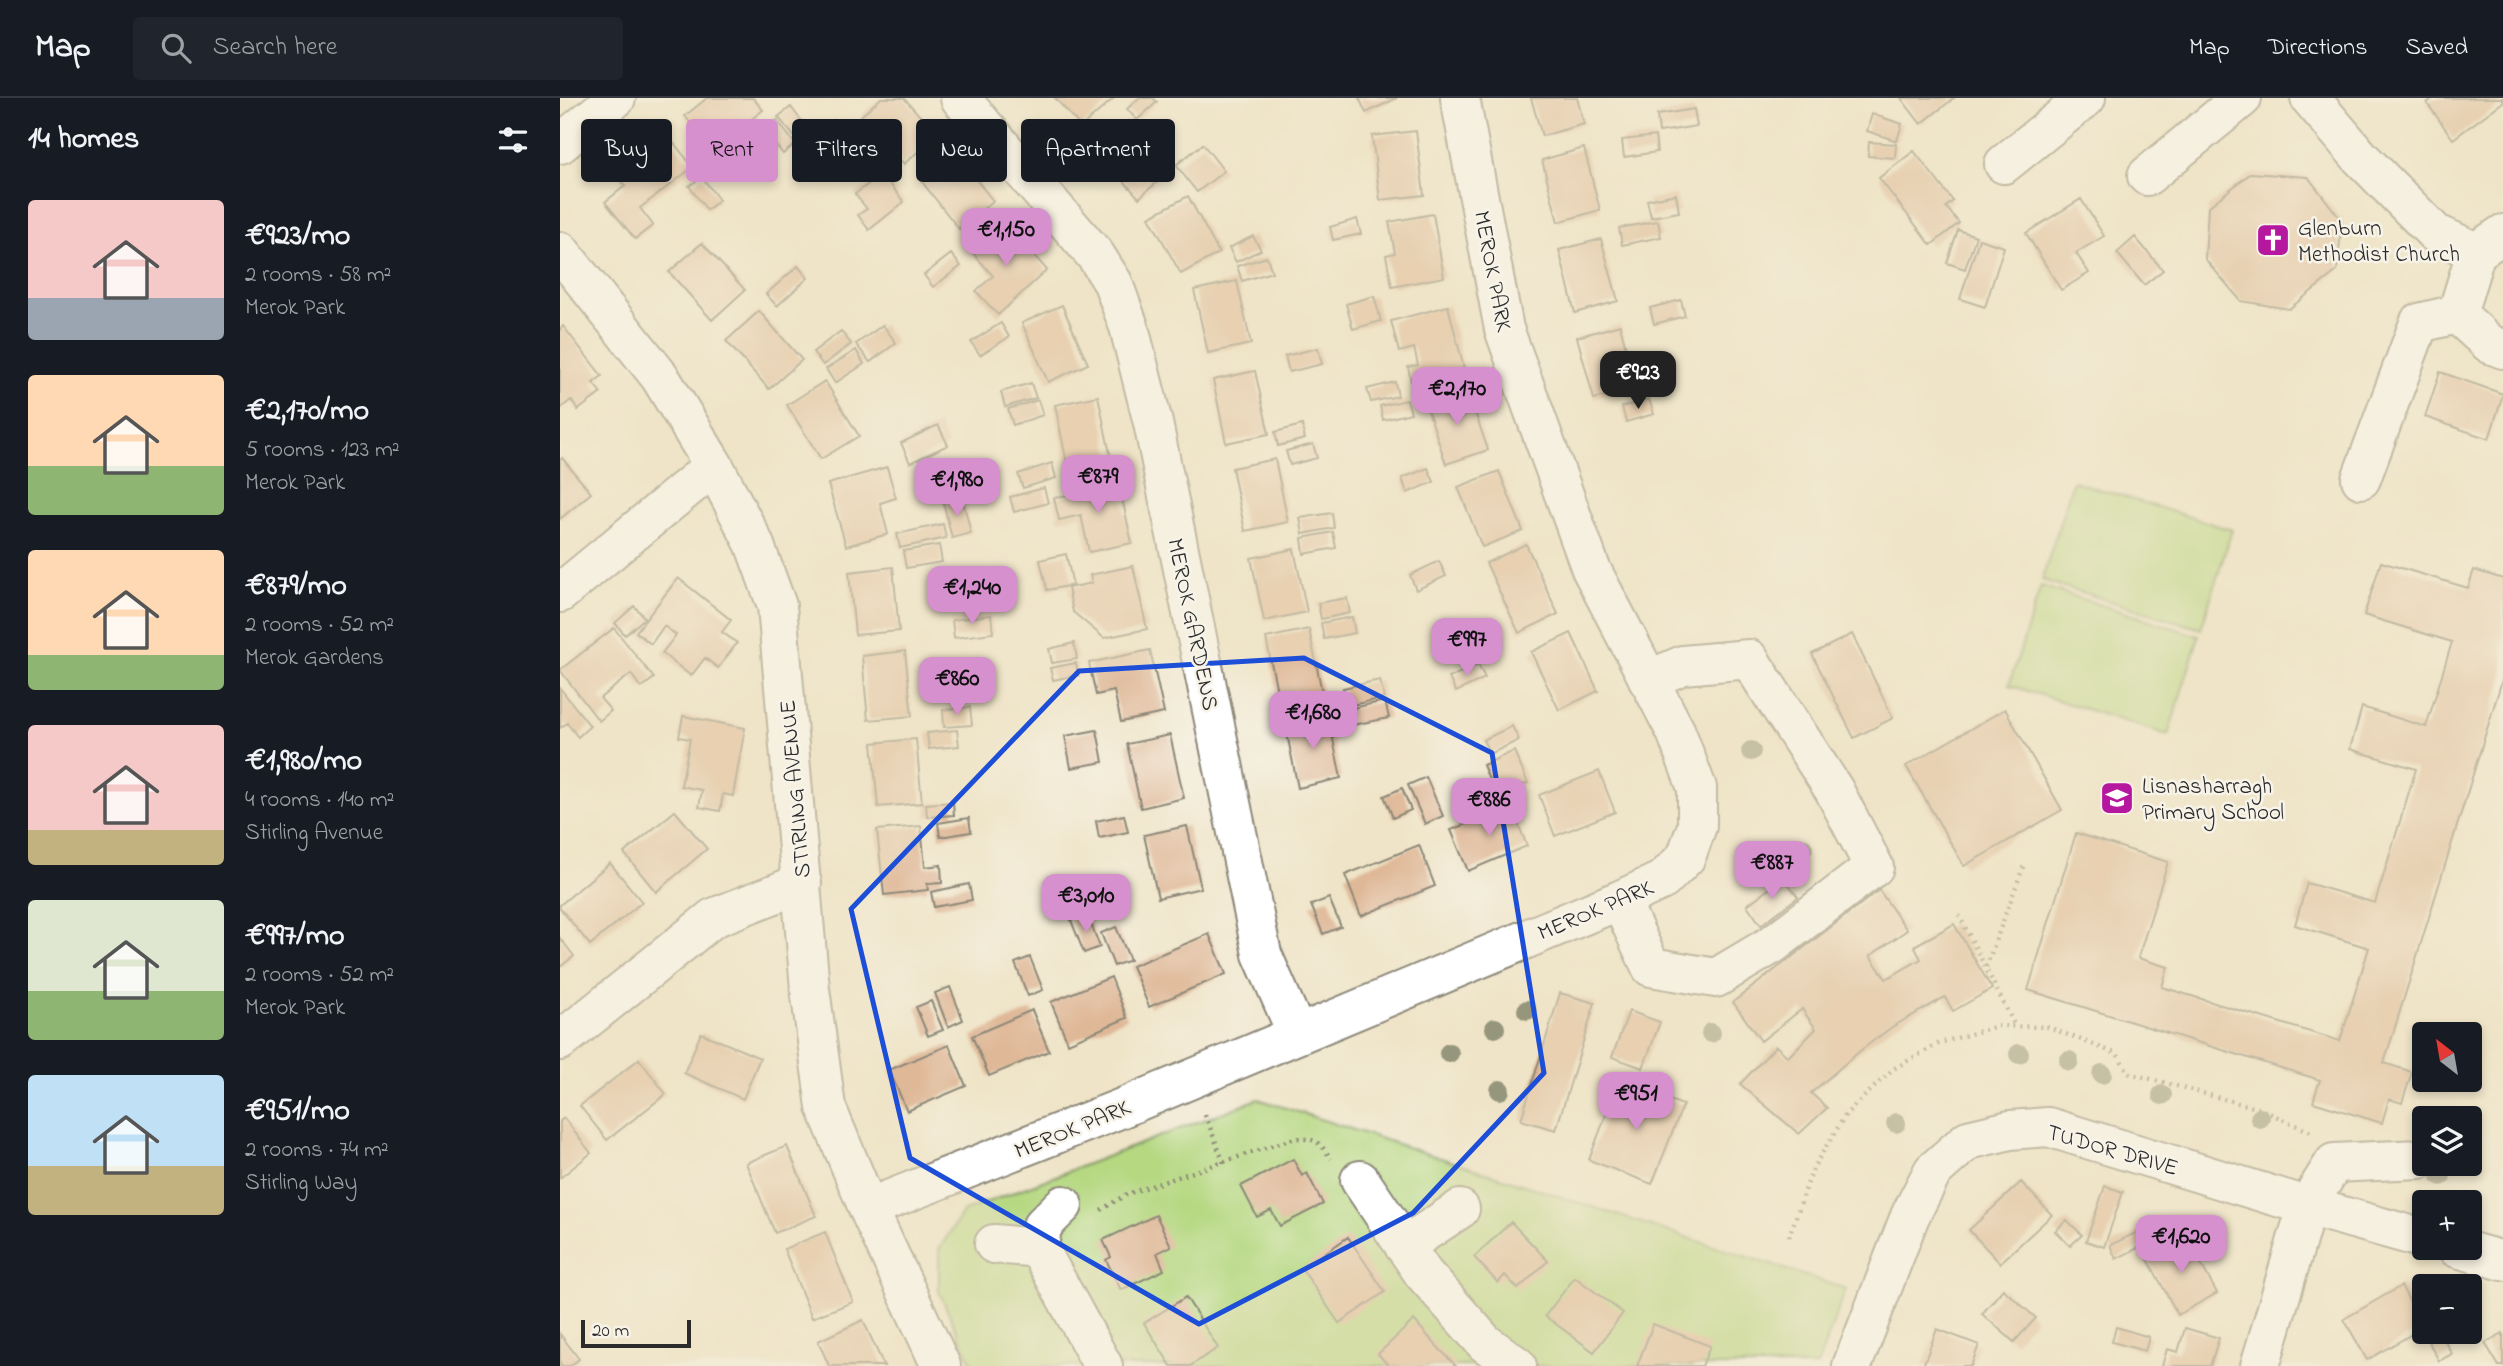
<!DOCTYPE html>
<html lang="en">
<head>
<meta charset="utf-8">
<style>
  :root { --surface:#171b24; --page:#20242c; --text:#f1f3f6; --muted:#9ea1a6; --line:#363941; --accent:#d690ce }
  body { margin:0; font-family:"Indie Flower",sans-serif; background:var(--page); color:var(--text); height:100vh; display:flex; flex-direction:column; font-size:26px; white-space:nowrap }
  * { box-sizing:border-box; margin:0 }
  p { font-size:23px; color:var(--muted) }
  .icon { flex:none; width:38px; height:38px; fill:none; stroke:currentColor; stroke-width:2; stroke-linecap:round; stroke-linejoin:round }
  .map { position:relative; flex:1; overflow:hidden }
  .side { display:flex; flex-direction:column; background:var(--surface); width:560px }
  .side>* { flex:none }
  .banner { position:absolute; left:21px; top:21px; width:665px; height:63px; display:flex; gap:14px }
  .needle { width:46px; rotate:329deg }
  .tools { position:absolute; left:1852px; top:924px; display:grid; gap:14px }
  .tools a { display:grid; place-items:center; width:70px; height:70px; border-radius:7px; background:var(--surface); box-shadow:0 4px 10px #0003; font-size:35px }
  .scale { position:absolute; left:21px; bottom:18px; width:110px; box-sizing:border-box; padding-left:7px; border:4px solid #2b2b2b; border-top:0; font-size:19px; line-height:24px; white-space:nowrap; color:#2b2b2b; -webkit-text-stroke:5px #f7f3e8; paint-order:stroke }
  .price { position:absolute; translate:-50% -60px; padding:0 16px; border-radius:14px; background:var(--accent); color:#111; font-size:23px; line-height:46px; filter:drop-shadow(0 2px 4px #0008) }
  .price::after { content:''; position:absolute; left:50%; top:42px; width:21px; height:16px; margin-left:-10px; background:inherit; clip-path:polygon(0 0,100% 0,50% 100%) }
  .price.selected { background:#222; color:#fff }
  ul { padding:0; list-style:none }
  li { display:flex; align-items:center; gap:21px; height:175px; padding:0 28px }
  li span { display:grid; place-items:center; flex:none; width:196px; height:140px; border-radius:7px; color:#555 }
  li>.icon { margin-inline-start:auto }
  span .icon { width:84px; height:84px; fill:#fffc; stroke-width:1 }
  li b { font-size:30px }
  h2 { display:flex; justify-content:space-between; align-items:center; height:84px; padding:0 28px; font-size:30px }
  .pill { padding:0 24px; border-radius:7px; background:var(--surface); box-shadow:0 4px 10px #0003; font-size:24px; line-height:63px }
  .pill.selected { background:var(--accent); color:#111 }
  header { display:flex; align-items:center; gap:42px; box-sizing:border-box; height:98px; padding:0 35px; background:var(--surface); border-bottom:2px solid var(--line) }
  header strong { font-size:33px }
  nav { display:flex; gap:38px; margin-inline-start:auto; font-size:24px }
  .search { width:490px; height:63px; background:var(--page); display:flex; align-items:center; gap:18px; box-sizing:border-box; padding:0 24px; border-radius:7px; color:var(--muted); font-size:26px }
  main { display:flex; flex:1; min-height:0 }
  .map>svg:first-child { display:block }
</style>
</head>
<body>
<header>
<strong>Map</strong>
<div class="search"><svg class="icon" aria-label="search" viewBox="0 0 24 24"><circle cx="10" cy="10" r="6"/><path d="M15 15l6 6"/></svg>Search here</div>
<nav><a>Map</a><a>Directions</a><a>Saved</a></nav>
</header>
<main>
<section class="side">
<h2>14 homes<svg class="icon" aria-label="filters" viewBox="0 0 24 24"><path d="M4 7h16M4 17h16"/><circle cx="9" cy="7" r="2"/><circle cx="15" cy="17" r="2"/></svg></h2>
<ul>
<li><span style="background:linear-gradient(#f6c9c9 70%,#9aa5b1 0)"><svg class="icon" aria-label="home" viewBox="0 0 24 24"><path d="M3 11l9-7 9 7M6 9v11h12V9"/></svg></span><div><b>€923/mo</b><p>2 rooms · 58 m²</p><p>Merok Park</p></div></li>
<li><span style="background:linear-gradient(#ffd9b3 65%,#8fb573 0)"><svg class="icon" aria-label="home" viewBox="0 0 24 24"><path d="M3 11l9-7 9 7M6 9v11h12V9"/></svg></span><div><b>€2,170/mo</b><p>5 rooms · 123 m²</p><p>Merok Park</p></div></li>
<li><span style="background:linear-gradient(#ffd9b3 75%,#8fb573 0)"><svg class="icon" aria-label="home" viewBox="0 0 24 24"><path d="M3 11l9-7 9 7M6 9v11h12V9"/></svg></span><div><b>€879/mo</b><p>2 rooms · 52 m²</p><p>Merok Gardens</p></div></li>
<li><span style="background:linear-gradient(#f6c9c9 75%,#c2b280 0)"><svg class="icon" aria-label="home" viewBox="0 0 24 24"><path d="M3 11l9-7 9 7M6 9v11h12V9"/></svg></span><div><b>€1,980/mo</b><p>4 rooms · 140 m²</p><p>Stirling Avenue</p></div></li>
<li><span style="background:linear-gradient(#dfe7d0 65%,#8fb573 0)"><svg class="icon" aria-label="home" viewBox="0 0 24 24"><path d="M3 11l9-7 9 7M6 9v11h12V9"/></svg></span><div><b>€997/mo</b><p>2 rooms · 52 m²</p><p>Merok Park</p></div></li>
<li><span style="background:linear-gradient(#bfe0f5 65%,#c2b280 0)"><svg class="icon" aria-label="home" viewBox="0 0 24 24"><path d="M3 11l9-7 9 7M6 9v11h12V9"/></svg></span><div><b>€951/mo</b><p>2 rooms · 74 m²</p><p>Stirling Way</p></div></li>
</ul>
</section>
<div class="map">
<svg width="1943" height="1268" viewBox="0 0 1943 1268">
  <rect width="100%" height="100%" fill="#f7f3e8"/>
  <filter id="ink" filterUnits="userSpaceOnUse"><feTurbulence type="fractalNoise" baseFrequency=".0143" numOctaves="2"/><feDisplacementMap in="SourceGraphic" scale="14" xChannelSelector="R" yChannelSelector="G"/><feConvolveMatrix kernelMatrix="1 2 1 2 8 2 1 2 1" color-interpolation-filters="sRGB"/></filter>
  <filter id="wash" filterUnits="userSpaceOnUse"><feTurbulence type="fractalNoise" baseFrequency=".00686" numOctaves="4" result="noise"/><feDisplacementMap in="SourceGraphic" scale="28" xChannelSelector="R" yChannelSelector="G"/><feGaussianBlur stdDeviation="1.57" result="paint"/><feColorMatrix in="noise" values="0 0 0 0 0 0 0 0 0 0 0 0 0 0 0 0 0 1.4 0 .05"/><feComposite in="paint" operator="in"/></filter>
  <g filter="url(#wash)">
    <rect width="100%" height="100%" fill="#efe4c7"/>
    <path fill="#b5d881" stroke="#708256" stroke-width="2" d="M1513 383 1672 432 1641 531 1482 482Z
      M1481 488 1639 538 1608 637 1449 587Z
      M698 1001 1286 1191 1257 1268H413L379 1194V1151L404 1113Z"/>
    <g id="blocks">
      <path fill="#dfb897" d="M147 0H193L203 12 152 52 125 18Z
        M321 0H344L377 37 344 66 301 18Z
        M495 0H554L521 29Z
        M579 0H593L597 4 577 22 567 11Z
        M799 0H837L806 15Z
        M971 0H1017L1024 26 982 38Z
        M1341 0H1394L1361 26Z
        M1874 0H1943V4L1893 41 1867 5Z
        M231 9 249 33 237 42 218 19Z
        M1134 11 1137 28 1099 34 1097 17Z
        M1312 16 1342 26 1337 43 1307 33Z
        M217 22 235 46 223 56 204 32Z
        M274 22 283 34 256 56 246 44Z
        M569 23 612 71 579 100 537 53Z
        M856 33 864 97 820 102 812 38Z
        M105 34 133 69 80 110 93 127 75 141 45 104 65 88 55 74Z
        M1095 38 1097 54 1064 59 1062 42Z
        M1309 44 1336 46 1335 60 1308 58Z
        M643 46 664 73 637 94 616 67Z
        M1024 50 1040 112 998 124 982 62Z
        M394 53 433 103 399 131 359 80Z
        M1354 53 1393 103 1386 109 1399 125 1371 147 1319 80Z
        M1691 75 1748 79 1782 123 1777 173 1729 211 1681 203 1645 161 1648 109Z
        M322 76 344 104 309 132 298 117 307 111 295 96Z
        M142 79 159 102 147 112 129 88Z
        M1116 96 1119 114 1091 119 1087 102Z
        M628 98 659 155 621 176 589 119Z
        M1521 101 1544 138 1516 155 1529 175 1501 192 1466 135Z
        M873 116 884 179 832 189 826 157 835 155 829 124Z
        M797 121 801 136 773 142 770 129Z
        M1098 123 1101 139 1062 147 1059 130Z
        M444 124 487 172 438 217 416 193 433 178 412 154Z
        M1398 132 1416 138 1405 171 1387 165Z
        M693 138 701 152 676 164 669 150Z
        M1575 139 1603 172 1584 187 1557 155Z
        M1041 141 1058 203 1015 215 999 152Z
        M1419 141 1444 149 1425 209 1400 201Z
        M142 145 185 192 152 222 109 174Z
        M391 156 401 168 373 189 364 177Z
        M707 159 712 174 682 183 677 168Z
        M238 168 248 180 217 208 206 196Z
        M677 183 691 246 648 255 634 192Z
        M814 198 821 223 793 231 786 206Z
        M1121 202 1125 218 1094 226 1090 210Z
        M502 207 528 266 488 284 462 225Z
        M888 208 904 270 851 284 848 269 858 267 854 250 839 254 831 223Z
        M199 213 242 262 209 291 166 243Z
        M441 225 449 239 420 257 411 244Z
        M323 227 336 245 310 264 296 246Z
        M1060 227 1072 273 1089 269 1093 285 1034 301 1017 239Z
        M3 228 42 278 33 285 41 295 18 312 11 302 0 311V231Z
        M281 233 291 246 263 267 253 254Z
        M758 250 762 266 729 274 725 258Z
        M296 252 304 266 275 285 266 271Z
        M695 273 709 336 666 345 653 282Z
        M1880 274 1943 296 1929 341 1865 319Z
        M265 283 299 338 261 361 227 307Z
        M835 284 838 298 811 304 807 291Z
        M471 285 476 300 445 309 441 294Z
        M907 291 928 352 886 366 866 306Z
        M538 298 551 361 508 370 495 307Z
        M1089 301 1094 316 1066 324 1062 309Z
        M478 302 483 317 453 327 448 311Z
        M847 302 851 315 823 322 820 308Z
        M378 327 388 347 350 365 341 345Z
        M742 327 745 341 718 348 715 334Z
        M753 346 757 360 730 367 726 353Z
        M2 360 31 395 0 421V362Z
        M715 361 728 424 685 433 672 370Z
        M492 365 496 380 463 390 458 376Z
        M327 369 336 400 320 405 328 436 286 448 268 386Z
        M868 370 874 384 847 395 842 380Z
        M939 373 963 433 922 449 898 389Z
        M558 382 572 445 529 454 521 417 499 422 494 400 516 395V392Z
        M484 390 488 405 454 414 450 399Z
        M402 399 411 435 392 440 383 404Z
        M772 415 774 430 743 436 740 420Z
        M383 426 386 440 340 450 337 436Z
        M773 434 776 450 744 456 742 440Z
        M966 446 998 516 959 535 926 465Z
        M379 447 382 464 346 470 343 453Z
        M734 451 747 514 704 523 691 460Z
        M506 456 513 487 487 492 480 462Z
        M879 463 886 478 856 492 850 477Z
        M1821 464 1908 490 1914 472 1943 481V579L1824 965 1852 974 1842 1005 1829 1001 1822 1025 1753 1004 1760 982 1468 892 1516 735 1608 764 1578 860 1608 869 1602 889 1780 943 1809 850 1735 827 1747 785 1815 805 1856 671 1790 651 1802 609 1866 629 1892 544 1804 517Z
        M573 468 587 531 544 540 513 514 508 490 532 485 530 477Z
        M333 469 339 533 295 537 289 474Z
        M118 480 171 522 162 534 177 545 158 570 145 560 131 578 102 555 116 537 104 528 91 546 76 534Z
        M787 500 790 515 761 521 758 505Z
        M74 508 85 520 65 537 55 525Z
        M431 517 433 535 394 540 392 522Z
        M792 519 795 535 764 541 761 525Z
        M54 530 94 580 81 590 71 576 40 600 51 613 39 623 0 572Z
        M749 531 762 594 719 603 706 540Z
        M1011 535 1038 593 999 612 971 554Z
        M1292 536 1333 620 1294 640 1252 556Z
        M514 545 517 561 492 565 489 551Z
        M590 552 604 615 561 624 554 593 536 597 529 565Z
        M345 553 352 618 308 622 302 558Z
        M516 565 518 577 493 582 490 570Z
        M918 566 925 580 896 594 889 580Z
        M820 582 824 600 787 608 783 590Z
        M0 590 30 628 18 639 7 625 0 630Z
        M825 603 829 620 792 627 788 611Z
        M410 609 412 627 384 629 383 612Z
        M1445 611 1502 712 1404 768 1346 668Z
        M768 617 781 680 738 690 725 626Z
        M123 618 185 630 173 698 163 696 160 713 139 709 142 692 121 688 130 641 119 639Z
        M952 628 959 642 930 656 923 642Z
        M397 632 399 648 369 651 367 635Z
        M537 632 543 664 511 670 505 638Z
        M610 637 624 700 581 710 567 646Z
        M356 641 362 705 318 709 312 645Z
        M954 653 968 685 936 699 923 667Z
        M1039 673 1055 714 995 738 979 697Z
        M866 679 883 718 865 726 848 687Z
        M842 690 851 712 833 720 824 698Z
        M393 704 394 717 367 719 366 706Z
        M951 708 967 748 908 773 891 732Z
        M115 713 147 751 96 794 64 755Z
        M564 717 568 734 539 740 536 723Z
        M409 720 411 734 380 739 378 725Z
        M361 728 365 769 381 767 382 785 367 786 368 792 324 797 317 732Z
        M627 728 641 790 598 800 584 737Z
        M859 747 875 788 801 818 785 777Z
        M50 765 82 804 30 847 0 810V807Z
        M1224 780 1238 799 1201 827 1187 807Z
        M409 786 412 802 374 809 371 794Z
        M1319 792 1347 832 1310 858 1326 881 1361 861 1354 848 1394 826 1432 891 1393 913 1385 899 1332 929 1301 952 1251 995 1267 1010 1239 1036 1180 986 1216 948 1228 959 1256 931 1242 911 1201 943 1173 904Z
        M769 800 781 829 763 836 751 807Z
        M527 816 540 849 524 855 511 822Z
        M556 829 570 862 554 868 541 835Z
        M649 836 666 876 589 909 572 868Z
        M0 840 14 858 0 869Z
        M470 859 483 892 468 898 455 865Z
        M551 879 567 920 508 945 491 904Z
        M390 889 403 922 388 929 375 895Z
        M1000 895 1035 905 996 1032 961 1022Z
        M371 903 383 932 368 938 356 909Z
        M472 912 489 953 429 978 412 938Z
        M1069 913 1100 924 1083 970 1052 959Z
        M141 935 200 960 183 1001 124 975Z
        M389 947 406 988 347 1013 329 972Z
        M79 961 106 996 47 1042 20 1008Z
        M1059 983 1123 1007 1092 1086 1029 1062Z
        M4 1020 31 1055 0 1080V1023Z
        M227 1048 256 1118 215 1135 186 1065Z
        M733 1061 742 1078 747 1075 763 1106 720 1128 711 1112 697 1119 681 1088Z
        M1461 1084 1492 1117 1440 1165 1409 1132Z
        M1545 1088 1563 1094 1544 1149 1526 1143Z
        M596 1117 611 1148 597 1155 604 1172 561 1192 546 1162 551 1159 543 1142Z
        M1507 1122 1522 1137 1510 1148 1495 1133Z
        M951 1124 988 1163 958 1191 945 1177 938 1185 914 1159Z
        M1580 1133 1586 1146 1556 1161 1550 1147Z
        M265 1134 293 1204 252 1220 224 1151Z
        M1625 1137 1657 1195 1618 1217 1586 1158Z
        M788 1139 825 1194 779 1225 742 1171Z
        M1015 1179 1063 1215 1034 1254 985 1218Z
        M1841 1188 1864 1229 1807 1262 1784 1221Z
        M1443 1191 1476 1220 1454 1244 1422 1216Z
        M626 1199 658 1250 630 1268H611L584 1225Z
        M303 1222 324 1268H269L258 1243Z
        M854 1222 874 1245 896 1268H829L818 1256Z
        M1093 1226 1150 1248 1142 1268H1077Z
        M1556 1229 1589 1239 1585 1253 1552 1244Z
        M1625 1230 1659 1240 1650 1268H1602L1607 1251 1618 1254Z
        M1377 1231 1419 1247 1411 1268H1363Z
        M1876 1234H1880L1892 1256 1879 1263 1866 1239Z
        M1943 1235V1268H1939L1925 1245Z
        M0 1236 19 1261 10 1268H0Z"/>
    </g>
  </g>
  <g filter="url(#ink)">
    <use href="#blocks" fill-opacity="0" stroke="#8d8879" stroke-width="2"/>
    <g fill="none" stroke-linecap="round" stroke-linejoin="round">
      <g stroke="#8d8879" stroke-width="42">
        <path id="minor" d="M400 0 536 158 553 185 569 229 593 325 702 856 737 936
          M1750 0 1801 60 1875 135 1916 154
          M0 46 56 0
          M1444 66 1526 0
          M1587 78 1682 0
          M1943 136 1916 154 1897 216 1930 246 1943 251
          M0 153 100 279 154 368 194 445 217 508 250 891 266 1009 308 1110 381 1268
          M1801 381 1859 225 1897 216
          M0 495 154 368
          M1060 802 1091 869 1156 880 1213 846 1314 769 1274 692 1189 561 1123 567 1088 582
          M0 943 153 820 242 785
          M800 1082 863 1175 925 1245 957 1268
          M503 1107 482 1128 479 1150 543 1268
          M308 1110 562 1010 1060 802 1103 782 1126 759 1137 728V690L1116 634 1031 471 944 231 900 0
          M434 1146 479 1150
          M844 1148 900 1111
          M1897 1150 1943 1163
          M1292 1268 1350 1118 1373 1073 1408 1042 1450 1032 1488 1029 1747 1108 1864 1141
          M1700 1268 1747 1108 1774 1065 1860 1061"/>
      </g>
      <path stroke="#8d8879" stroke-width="4.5" stroke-dasharray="2 5" stroke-linecap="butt" d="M1399 817 1455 928
        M1426 869 1465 764
        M645 1017 664 1065
        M541 1112 567 1096 735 1040C757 1041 759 1043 771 1061
        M1229 1139 1253 1070 1286 1016 1333 971 1380 945 1437 928 1488 929 1557 956 1569 975 1700 1011 1753 1035"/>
      <use href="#minor" stroke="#fff" stroke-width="38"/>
    </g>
    <g fill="#96967d">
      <circle cx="1191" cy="653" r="10"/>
      <circle cx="1243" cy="750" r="10"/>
      <circle cx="967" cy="912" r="10"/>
      <circle cx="935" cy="930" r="10"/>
      <circle cx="1151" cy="935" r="10"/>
      <circle cx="889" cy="955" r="10"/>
      <circle cx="1459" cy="956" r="10"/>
      <circle cx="1509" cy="963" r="10"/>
      <circle cx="1542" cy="976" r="10"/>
      <circle cx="940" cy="992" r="10"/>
      <circle cx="1602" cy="997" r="10"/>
      <circle cx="1700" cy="1020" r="10"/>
      <circle cx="1336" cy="1025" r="10"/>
      <circle cx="1881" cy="1078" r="10"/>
    </g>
  </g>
  <path d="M0 0H1943V1268H0ZM744 560 932 655 984 975 853 1115 639 1226 350 1060 291 811 519 573Z" fill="#efe4c7" fill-opacity=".55" fill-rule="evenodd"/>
  <path fill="none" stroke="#1d4ed8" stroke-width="5" stroke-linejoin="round" d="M744 560 932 655 984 975 853 1115 639 1226 350 1060 291 811 519 573Z"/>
  <defs>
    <g id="church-square" transform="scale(1.75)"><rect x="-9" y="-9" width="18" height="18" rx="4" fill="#b5179e" stroke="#f7f3e8"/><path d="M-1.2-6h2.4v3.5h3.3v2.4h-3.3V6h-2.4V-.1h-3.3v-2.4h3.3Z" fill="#fff"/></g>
    <g id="school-square" transform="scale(1.75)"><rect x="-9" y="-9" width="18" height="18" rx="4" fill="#b5179e" stroke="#f7f3e8"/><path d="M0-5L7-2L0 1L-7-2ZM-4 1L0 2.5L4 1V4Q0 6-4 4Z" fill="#fff"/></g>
  </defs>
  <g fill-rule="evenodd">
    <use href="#church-square" x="1713" y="142"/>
    <use href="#school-square" x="1557" y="700"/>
  </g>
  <g text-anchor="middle" stroke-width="5" stroke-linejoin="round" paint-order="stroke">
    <g font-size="23" fill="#2b2b2b" stroke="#f7f3e8" text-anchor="start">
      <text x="1738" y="137">Glenburn<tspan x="1738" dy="26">Methodist Church</tspan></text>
      <text x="1582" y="695">Lisnasharragh<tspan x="1582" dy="26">Primary School</tspan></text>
    </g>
    <g font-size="23" fill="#2b2b2b" stroke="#f7f3e8">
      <text transform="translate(934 173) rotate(79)" y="8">MEROK PARK</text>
      <text transform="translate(634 526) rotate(78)" y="8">MEROK GARDENS</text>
      <text transform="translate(234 691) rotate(-95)" y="8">STIRLING AVENUE</text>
      <text transform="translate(1035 811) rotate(-23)" y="8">MEROK PARK</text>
      <text transform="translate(512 1030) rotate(-22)" y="8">MEROK PARK</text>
      <text transform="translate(1553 1051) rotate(16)" y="8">TUDOR DRIVE</text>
    </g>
  </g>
</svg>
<div class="tools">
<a><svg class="needle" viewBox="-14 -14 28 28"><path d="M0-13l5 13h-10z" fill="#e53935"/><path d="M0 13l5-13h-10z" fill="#9ea1a6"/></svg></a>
<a><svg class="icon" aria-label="layers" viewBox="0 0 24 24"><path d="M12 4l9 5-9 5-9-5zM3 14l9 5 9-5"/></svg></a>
<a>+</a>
<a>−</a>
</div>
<div class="scale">20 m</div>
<b class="price" style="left:446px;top:170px">€1,150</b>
<b class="price selected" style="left:1078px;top:313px">€923</b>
<b class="price" style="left:897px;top:329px">€2,170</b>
<b class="price" style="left:538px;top:417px">€879</b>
<b class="price" style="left:397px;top:420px">€1,980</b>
<b class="price" style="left:412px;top:528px">€1,240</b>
<b class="price" style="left:907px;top:580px">€997</b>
<b class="price" style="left:397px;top:619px">€860</b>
<b class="price" style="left:753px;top:653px">€1,680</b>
<b class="price" style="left:929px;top:740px">€886</b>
<b class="price" style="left:1212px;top:803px">€887</b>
<b class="price" style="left:526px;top:836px">€3,010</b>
<b class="price" style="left:1076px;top:1034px">€951</b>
<b class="price" style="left:1621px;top:1177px">€1,620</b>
<div class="banner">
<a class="pill">Buy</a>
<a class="pill selected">Rent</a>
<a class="pill">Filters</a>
<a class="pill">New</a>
<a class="pill">Apartment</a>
</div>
</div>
</main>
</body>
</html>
